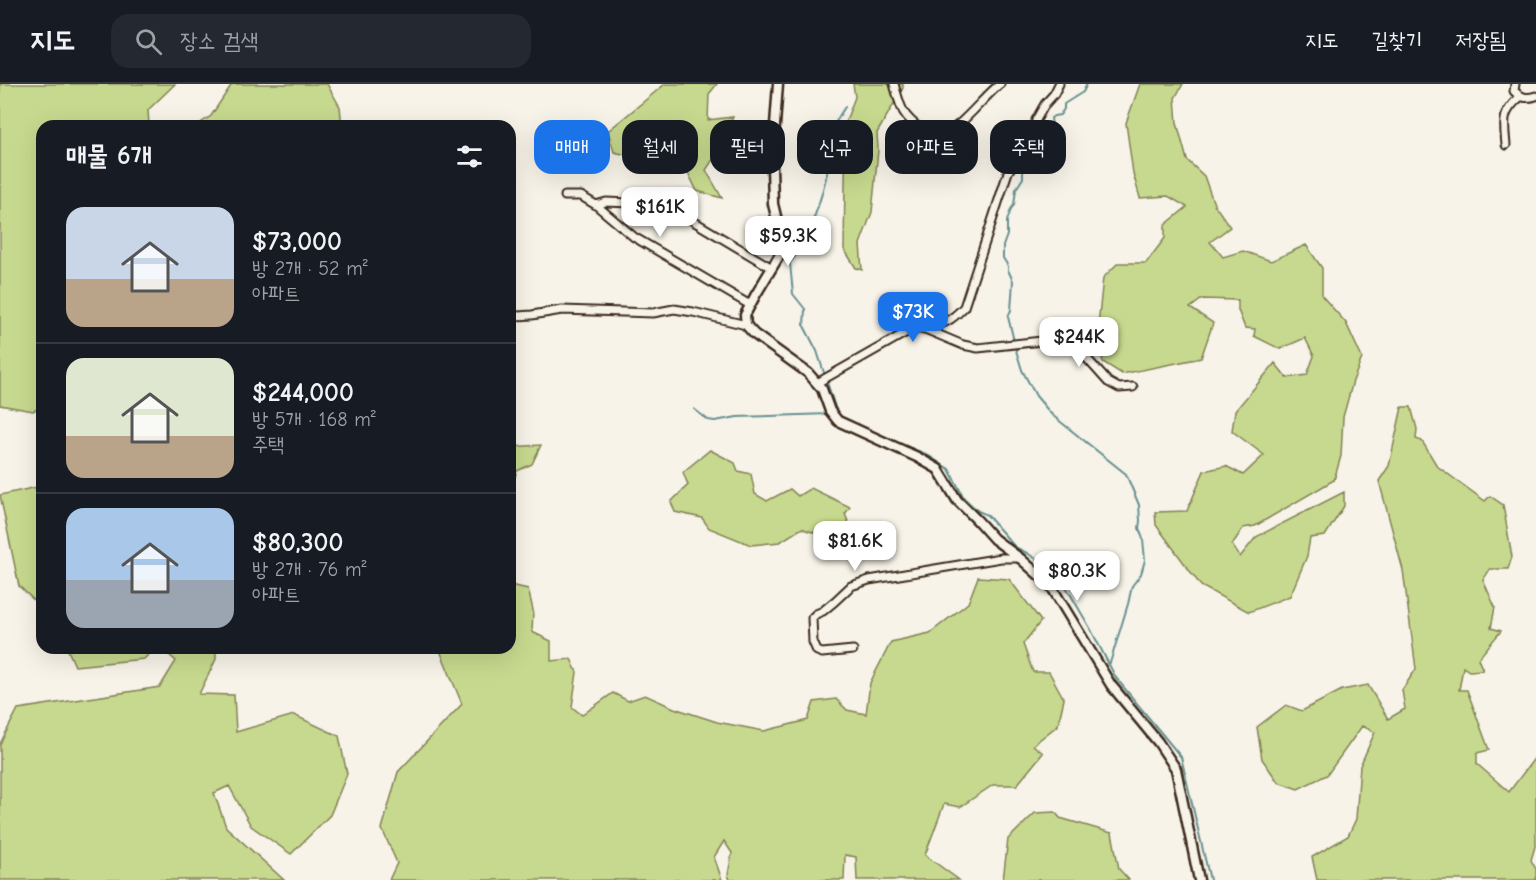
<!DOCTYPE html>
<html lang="ko">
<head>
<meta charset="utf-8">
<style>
  :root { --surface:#171b24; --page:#242831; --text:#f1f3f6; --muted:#9ea1a6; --line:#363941; --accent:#1a73e8 }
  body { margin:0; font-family:"Comic Neue","Poor Story",sans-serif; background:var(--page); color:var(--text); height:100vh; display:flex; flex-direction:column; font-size:22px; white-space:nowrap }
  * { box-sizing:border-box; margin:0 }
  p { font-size:20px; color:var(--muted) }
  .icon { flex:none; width:33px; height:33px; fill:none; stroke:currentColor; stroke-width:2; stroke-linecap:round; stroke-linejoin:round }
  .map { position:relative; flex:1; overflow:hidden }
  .details { position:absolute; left:36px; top:36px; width:480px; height:534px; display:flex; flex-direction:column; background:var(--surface); border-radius:18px; box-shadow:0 6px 24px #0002 }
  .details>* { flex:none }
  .guide { position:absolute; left:534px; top:36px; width:570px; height:54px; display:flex; gap:12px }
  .price { position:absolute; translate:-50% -51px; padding:0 14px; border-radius:12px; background:#fff; color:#222; font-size:20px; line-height:39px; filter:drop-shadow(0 2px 3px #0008) }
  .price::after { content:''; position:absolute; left:50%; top:36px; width:18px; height:14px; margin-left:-9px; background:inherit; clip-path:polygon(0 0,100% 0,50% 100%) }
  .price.active { background:var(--accent); color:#fff }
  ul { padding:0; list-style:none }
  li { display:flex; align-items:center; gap:18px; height:150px; padding:0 30px }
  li+li { border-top:2px solid var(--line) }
  li span { display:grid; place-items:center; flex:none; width:168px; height:120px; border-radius:18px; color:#555 }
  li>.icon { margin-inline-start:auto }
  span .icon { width:72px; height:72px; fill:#fffc; stroke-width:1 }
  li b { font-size:26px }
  h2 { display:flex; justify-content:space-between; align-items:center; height:72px; padding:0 30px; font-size:26px }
  .tag { padding:0 21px; border-radius:18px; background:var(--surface); box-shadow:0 6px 24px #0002; font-size:21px; line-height:54px }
  .tag.active { background:var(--accent); color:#fff }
  header { display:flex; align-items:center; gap:36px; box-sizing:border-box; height:84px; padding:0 30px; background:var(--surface); border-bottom:2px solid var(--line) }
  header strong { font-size:28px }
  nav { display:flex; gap:33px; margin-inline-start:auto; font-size:21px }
  .search { width:420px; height:54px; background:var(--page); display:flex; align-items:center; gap:15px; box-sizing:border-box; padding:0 21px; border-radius:18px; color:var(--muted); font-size:22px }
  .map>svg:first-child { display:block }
</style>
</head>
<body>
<header>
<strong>지도</strong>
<div class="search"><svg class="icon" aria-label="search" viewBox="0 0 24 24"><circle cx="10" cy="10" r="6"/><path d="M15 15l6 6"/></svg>장소 검색</div>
<nav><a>지도</a><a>길찾기</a><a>저장됨</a></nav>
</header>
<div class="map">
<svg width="1536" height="796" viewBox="0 0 1536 796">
  <rect width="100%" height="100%" fill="#f7f3e8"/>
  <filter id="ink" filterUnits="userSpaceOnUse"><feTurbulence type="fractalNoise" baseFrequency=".0167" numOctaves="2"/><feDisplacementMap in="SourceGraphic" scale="12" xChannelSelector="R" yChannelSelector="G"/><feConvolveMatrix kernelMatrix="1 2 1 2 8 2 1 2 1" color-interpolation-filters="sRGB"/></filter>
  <g filter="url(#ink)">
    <path fill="#c7d98e" stroke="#818256" stroke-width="1.5" d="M0 0H175L148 26 149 42H42V323L33 327 0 321Z
      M232 0H327L340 23 342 42H196L211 32Z
      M665 0H717L709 10 708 36 733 33 724 59 706 86 722 114 697 107 680 72 653 77 614 68 608 47Z
      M853 0H903V4L877 49 878 66 872 128 860 160 862 186 856 184 844 165 846 37 855 13Z
      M1140 0H1183L1175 14 1177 39 1187 76 1204 92 1214 120 1230 143 1210 158 1223 173 1243 167 1271 177 1306 161 1322 184V212L1346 239 1362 274 1353 297 1343 333 1341 372 1334 396 1255 442 1243 444 1232 461 1240 473 1256 453 1344 408V422L1325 452 1310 454 1307 472 1290 512 1249 528 1201 502 1156 441 1155 428 1187 427 1204 387 1226 382 1243 391 1264 371 1232 347 1235 327 1275 279 1287 294 1307 291 1314 272 1305 254 1280 265 1254 252 1255 245 1245 244 1238 226V216L1202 215 1190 224 1213 239 1201 274 1122 290 1103 278 1097 251 1103 194 1118 179H1146L1165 154V141L1187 123 1168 112 1140 114 1133 89 1126 39Z
      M1402 323H1411L1417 345 1416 355 1422 357 1437 382 1485 417 1490 412 1503 421 1512 473 1508 485H1490L1483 496 1495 523 1491 544 1501 547 1478 575 1483 586 1469 587 1463 583 1459 606H1467L1489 666 1477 669V680L1509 708 1536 672V759L1531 776 1536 785V796H1317L1312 773 1348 752 1356 735 1360 682 1375 648 1362 642 1327 691 1298 705 1278 698 1262 675 1257 643 1286 621 1302 627 1342 606 1368 601 1388 635 1405 625 1402 606 1416 585 1403 486 1379 397 1389 382Z
      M541 361 532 380 517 387 510 408V363Z
      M710 366 735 379 738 387 751 390 755 410 767 417 790 405 798 412 811 404 850 423 845 430 850 442C833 447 818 453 802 444L780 458 751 461 709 444 702 434 675 428 671 418 688 401 683 388Z
      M42 402V524L19 502 0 411Z
      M978 493 1009 495 1041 537 1023 560 1033 588H1049L1064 615 1058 641 1033 661 1043 669 1017 701H993L960 723 944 720 925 771 959 796H857L856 773 845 771 844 796H730L728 791 732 769 724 757 714 773 722 796H389L397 779 382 745 398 688 462 620 439 564H510V501L528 505 533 526 532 548 551 557V577L571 575 577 588 572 623 582 631 613 609 628 617 645 611 674 624 717 638 764 647 808 636 814 618 836 615 847 626 866 630 870 599 891 558 930 549 968 519Z
      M67 564H155L144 575 75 582Z
      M161 564H216V575L199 610 234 611 236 648 294 631 339 652 347 690 330 731 291 770 251 742 229 702 214 709 226 743 284 796H0V660L18 625 160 603 176 577Z
      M1055 728 1060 734 1112 749 1119 785 1129 796H1003L1008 755 1035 729Z"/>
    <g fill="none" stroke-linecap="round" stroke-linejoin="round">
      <path stroke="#679191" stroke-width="2" d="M845 23C838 33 831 44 830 57 830 65 831 73 829 80 822 114 811 152 790 179L793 210 805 225 804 242 817 267 835 323 839 332 853 340
        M1025 68 1027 65 1035 63 1043 50 1050 48 1052 42 1051 34 1054 32 1060 31 1064 25V20L1083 8 1087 0
        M1014 257 1008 233 1011 226 1013 197 1008 186V182L1003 174V162L1007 151V137L1011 125 1014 121 1016 105 1023 94V88L1019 81 1020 75
        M1015 263 1022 286 1036 312 1052 331 1126 390 1139 421 1140 437 1139 444 1143 455 1145 476 1141 490 1132 502 1128 520 1110 579
        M694 325 708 336 715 337 737 333 829 330
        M880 352 926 370 949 385 964 414 978 427 987 431 1015 463 1027 469 1058 489 1090 544 1116 594 1181 673 1210 796"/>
      <g stroke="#3b2a1e" stroke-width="11">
        <path id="minor" d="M894 0C901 24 901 31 922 46 927 49 933 51 940 51 957 49 985 11 1000 0
          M1515 0 1514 7C1521 14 1527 15 1536 12
          M1506 61C1504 38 1501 29 1520 13
          M565 112H581L596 121 634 153 750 221
          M596 121 606 118 630 119 683 131 772 184
          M510 230 518 232 532 231 562 226 653 229 674 225 693 228 746 241
          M924 244C943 241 951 237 964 223L1008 88 1021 67 1029 57 1035 45 1036 36 1045 20 1054 10 1059 0
          M817 299 905 249 918 245H925L963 261 978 264 1051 256 1065 257 1082 269 1108 298 1119 304 1133 303
          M853 566 822 569 817 567 813 558 812 534 816 530 823 527 835 517 851 502 869 496 1001 474H1019"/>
      </g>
      <g stroke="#3b2a1e" stroke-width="13">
        <path id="tertiary" d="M778 0 772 82 773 120 782 157 779 172 755 212 745 231 746 241 754 250 808 289 822 305 830 327 838 337 917 373 938 385 957 416 977 436 994 455 1021 475 1051 502 1111 601 1158 658 1176 685 1199 796"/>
      </g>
      <use href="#minor" stroke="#f7f3e8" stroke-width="7"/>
      <use href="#tertiary" stroke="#f7f3e8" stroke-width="8"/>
    </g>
  </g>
</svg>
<b class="price" style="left:660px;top:154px">$161K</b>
<b class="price" style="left:788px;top:183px">$59.3K</b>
<b class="price active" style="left:913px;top:259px">$73K</b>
<b class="price" style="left:1079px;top:284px">$244K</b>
<b class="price" style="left:855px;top:488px">$81.6K</b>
<b class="price" style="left:1077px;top:518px">$80.3K</b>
<div class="guide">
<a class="tag active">매매</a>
<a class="tag">월세</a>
<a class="tag">필터</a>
<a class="tag">신규</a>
<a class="tag">아파트</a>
<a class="tag">주택</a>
</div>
<section class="details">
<h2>매물 6개<svg class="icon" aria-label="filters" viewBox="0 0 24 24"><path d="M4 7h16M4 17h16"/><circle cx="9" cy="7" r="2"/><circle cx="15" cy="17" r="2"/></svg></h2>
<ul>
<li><span style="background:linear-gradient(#c9d6e8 60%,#b9a48a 0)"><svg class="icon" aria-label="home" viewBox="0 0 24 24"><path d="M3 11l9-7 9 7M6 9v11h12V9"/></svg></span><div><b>$73,000</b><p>방 2개 · 52 m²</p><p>아파트</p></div></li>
<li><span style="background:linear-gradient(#dfe7d0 65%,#b9a48a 0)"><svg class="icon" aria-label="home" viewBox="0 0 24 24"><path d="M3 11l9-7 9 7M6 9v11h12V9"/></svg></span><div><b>$244,000</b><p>방 5개 · 168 m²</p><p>주택</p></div></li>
<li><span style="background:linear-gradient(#a9c7e8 60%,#9aa5b1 0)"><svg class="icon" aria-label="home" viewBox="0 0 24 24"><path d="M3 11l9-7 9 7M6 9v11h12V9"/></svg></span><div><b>$80,300</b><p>방 2개 · 76 m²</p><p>아파트</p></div></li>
</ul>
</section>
</div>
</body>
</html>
